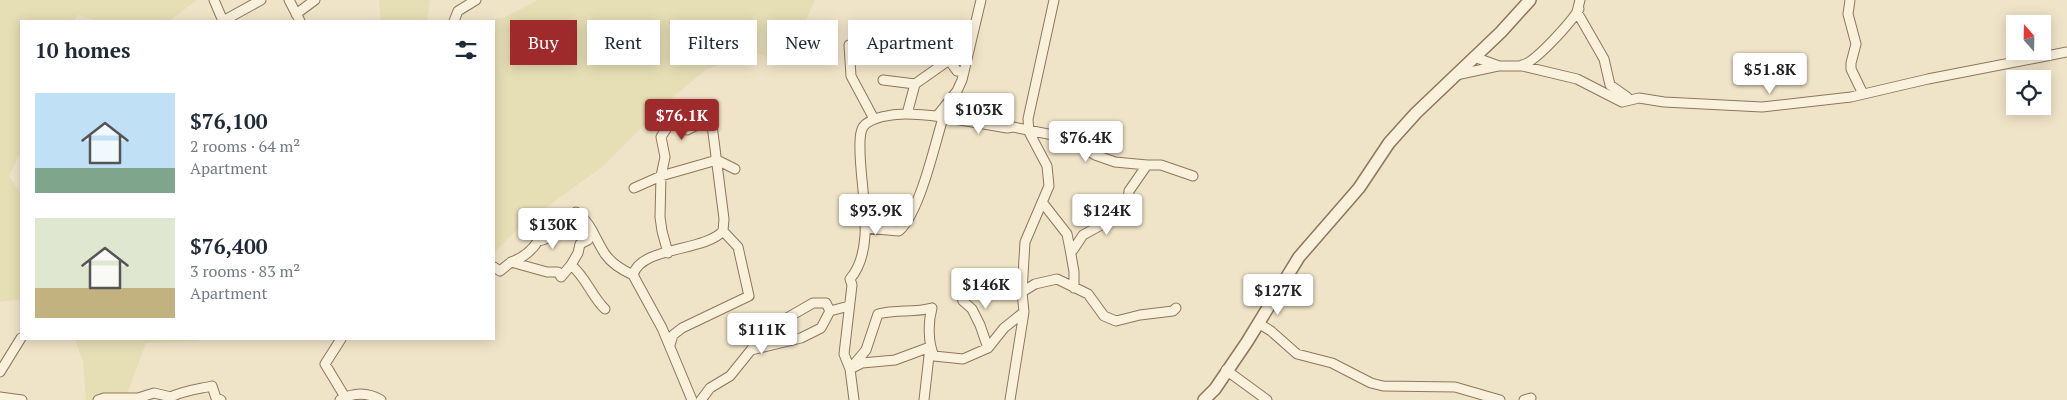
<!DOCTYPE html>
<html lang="en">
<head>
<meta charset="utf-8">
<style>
  :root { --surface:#fff; --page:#f6f6f7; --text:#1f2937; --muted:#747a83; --accent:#9e2a2b }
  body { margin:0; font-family:"PT Serif",serif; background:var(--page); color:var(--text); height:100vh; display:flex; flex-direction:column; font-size:19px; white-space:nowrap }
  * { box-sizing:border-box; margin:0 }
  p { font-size:16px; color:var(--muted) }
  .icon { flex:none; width:28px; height:28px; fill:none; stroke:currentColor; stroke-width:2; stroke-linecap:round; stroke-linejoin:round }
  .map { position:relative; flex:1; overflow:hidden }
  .panel { position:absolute; left:20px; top:20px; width:475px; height:320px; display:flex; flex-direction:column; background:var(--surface); border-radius:0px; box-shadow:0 2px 12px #0003 }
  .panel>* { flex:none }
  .hud { position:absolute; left:510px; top:20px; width:475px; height:45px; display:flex; gap:10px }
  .needle { width:32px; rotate:340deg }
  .controls { position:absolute; left:2006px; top:15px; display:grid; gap:10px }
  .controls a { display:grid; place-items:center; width:45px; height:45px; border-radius:0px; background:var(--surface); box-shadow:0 2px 12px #0003; font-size:25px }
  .price { position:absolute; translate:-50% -42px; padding:0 11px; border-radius:5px; background:#fff; color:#222; font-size:16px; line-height:32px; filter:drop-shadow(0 1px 2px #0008) }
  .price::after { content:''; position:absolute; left:50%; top:30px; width:15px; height:11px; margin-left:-8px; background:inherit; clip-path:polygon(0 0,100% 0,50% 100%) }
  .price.current { background:var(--accent); color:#fff }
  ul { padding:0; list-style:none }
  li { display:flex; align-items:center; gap:15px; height:125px; padding:0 15px }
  li span { display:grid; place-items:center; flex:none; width:140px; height:100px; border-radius:0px; color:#555 }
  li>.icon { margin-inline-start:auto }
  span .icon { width:60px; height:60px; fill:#fffc; stroke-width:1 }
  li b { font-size:21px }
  h2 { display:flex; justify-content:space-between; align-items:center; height:60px; padding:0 15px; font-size:21px }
  .pill { padding:0 18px; border-radius:0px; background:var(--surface); box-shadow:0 2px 12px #0003; font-size:18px; line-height:45px }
  .pill.current { background:var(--accent); color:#fff }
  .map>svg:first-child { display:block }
</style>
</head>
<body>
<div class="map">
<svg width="2067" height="400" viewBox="0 0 2067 400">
  <rect width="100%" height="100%" fill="#f0e4c8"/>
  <path fill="#e6deb5" d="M0 0H197L169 21H96L78 15 74 21H21V150L9 176 21 194V299L0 302Z
    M379 0H430L427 21H381Z
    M538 0H815L796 43 783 61 754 53 707 69 669 100 602 167 527 221 494 252V21H479L503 18Z
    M75 339H204L193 341 146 343 125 400H86L83 362Z"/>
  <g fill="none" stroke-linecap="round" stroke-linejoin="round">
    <g stroke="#8d765c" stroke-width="11">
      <path id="minor" d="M214 0 223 21
        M289 0 300 21
        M1580 0 1577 12 1604 59 1610 85 1627 97
        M1850 0 1848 14 1856 44 1851 63V69L1863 94
        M296 14 315 0
        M223 21 261 0
        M454 21 458 11 476 0
        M849 45 851 76 874 119
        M1474 57 1499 66H1522L1577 79 1622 102 1639 98 1664 102 1762 107 1851 97 1928 79 2067 52
        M1522 65C1535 63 1572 21 1579 9
        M1456 75 1498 66
        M883 80 915 84
        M907 114 915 84 949 60 957 71 964 72
        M937 116 957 91 962 80 981 0
        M634 188 661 176 717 160 735 169
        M1042 202 1067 234 1070 249 1073 250 1083 235 1103 224 1123 208 1128 202 1129 191 1147 165H1161L1193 176
        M865 228 899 231C920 212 934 147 943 118
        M592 230 588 240 580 244 578 253 571 265C586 277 592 297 605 309
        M1070 249 1074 272V288
        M668 253 662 231 660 217 661 176 665 157 661 137 672 120 687 130 703 122 712 125 724 219 723 231C704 252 641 246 633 275L662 328 692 400
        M511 262C523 258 531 252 538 241 559 237 560 223 576 212 591 222 595 239 605 254 612 264 622 270 633 275
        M494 267 500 271 511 262 547 272H558L561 277 571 265
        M958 282 963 301 972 309 980 325 988 348
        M1022 292 1035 284 1057 279 1088 294 1104 316 1116 321 1140 315 1173 311 1176 308
        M932 308C928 322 928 343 934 356L963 359 988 348 1004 328 1024 312
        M1258 323 1271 331 1297 354 1332 363 1371 383 1383 386 1455 387 1500 400
        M341 339 325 364 345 397
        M670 345 673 335 682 328 749 296 738 247 723 231
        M751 350 801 338 821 328 830 311 849 306
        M1226 370 1267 400
        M0 372 21 338
        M0 397 22 400
        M98 400 104 398H138L154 393 171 397C182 391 199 389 212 386L216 398 221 400
        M340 400C354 392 367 392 381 400
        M701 400 710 388 730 376 751 350 767 325 787 318 813 303H826L830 311
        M854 400 850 369 844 354 852 285 850 279C877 248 860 189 860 150 860 143 859 134 863 127 870 117 893 114 905 114 939 114 973 123 1007 128L1013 127 1058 136 1077 144 1095 155 1115 162 1147 165
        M924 400 930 347 895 360 862 363 850 369 866 350 878 314C898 309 913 313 932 308
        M1010 400 1024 312 1022 292 1025 242 1049 186 1047 166 1029 132 1028 119 1054 0
        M1524 400 1531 398"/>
    </g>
    <g stroke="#8d765c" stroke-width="14">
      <path id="tertiary" d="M1204 400 1215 389 1247 342 1299 257 1359 188 1389 143 1416 113 1501 32 1530 0"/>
    </g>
    <use href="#minor" stroke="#faf1dc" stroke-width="9"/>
    <use href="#tertiary" stroke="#faf1dc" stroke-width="11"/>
  </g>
</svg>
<div class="controls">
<a><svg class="needle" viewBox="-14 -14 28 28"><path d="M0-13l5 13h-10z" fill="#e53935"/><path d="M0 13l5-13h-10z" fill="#747a83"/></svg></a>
<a><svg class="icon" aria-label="locate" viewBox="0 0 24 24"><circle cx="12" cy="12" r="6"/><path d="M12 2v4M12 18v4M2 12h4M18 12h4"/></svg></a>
</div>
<b class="price" style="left:1770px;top:95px">$51.8K</b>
<b class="price" style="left:979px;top:135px">$103K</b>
<b class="price current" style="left:682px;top:141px">$76.1K</b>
<b class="price" style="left:1086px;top:163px">$76.4K</b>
<b class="price" style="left:876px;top:236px">$93.9K</b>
<b class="price" style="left:1107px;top:236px">$124K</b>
<b class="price" style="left:553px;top:250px">$130K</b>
<b class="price" style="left:986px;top:310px">$146K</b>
<b class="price" style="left:1278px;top:316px">$127K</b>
<b class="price" style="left:762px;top:355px">$111K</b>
<div class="hud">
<a class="pill current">Buy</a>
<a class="pill">Rent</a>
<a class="pill">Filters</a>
<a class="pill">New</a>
<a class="pill">Apartment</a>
</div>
<section class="panel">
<h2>10 homes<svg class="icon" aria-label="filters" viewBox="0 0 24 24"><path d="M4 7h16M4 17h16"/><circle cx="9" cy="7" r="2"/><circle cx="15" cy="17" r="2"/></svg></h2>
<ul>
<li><span style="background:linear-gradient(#bfe0f5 75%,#7fa58c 0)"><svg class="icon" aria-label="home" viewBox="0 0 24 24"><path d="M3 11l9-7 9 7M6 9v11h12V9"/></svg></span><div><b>$76,100</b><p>2 rooms · 64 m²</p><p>Apartment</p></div></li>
<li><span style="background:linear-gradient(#dfe7d0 70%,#c2b280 0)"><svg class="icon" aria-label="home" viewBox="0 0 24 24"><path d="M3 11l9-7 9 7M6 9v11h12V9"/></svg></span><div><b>$76,400</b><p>3 rooms · 83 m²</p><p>Apartment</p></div></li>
</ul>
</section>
</div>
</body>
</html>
